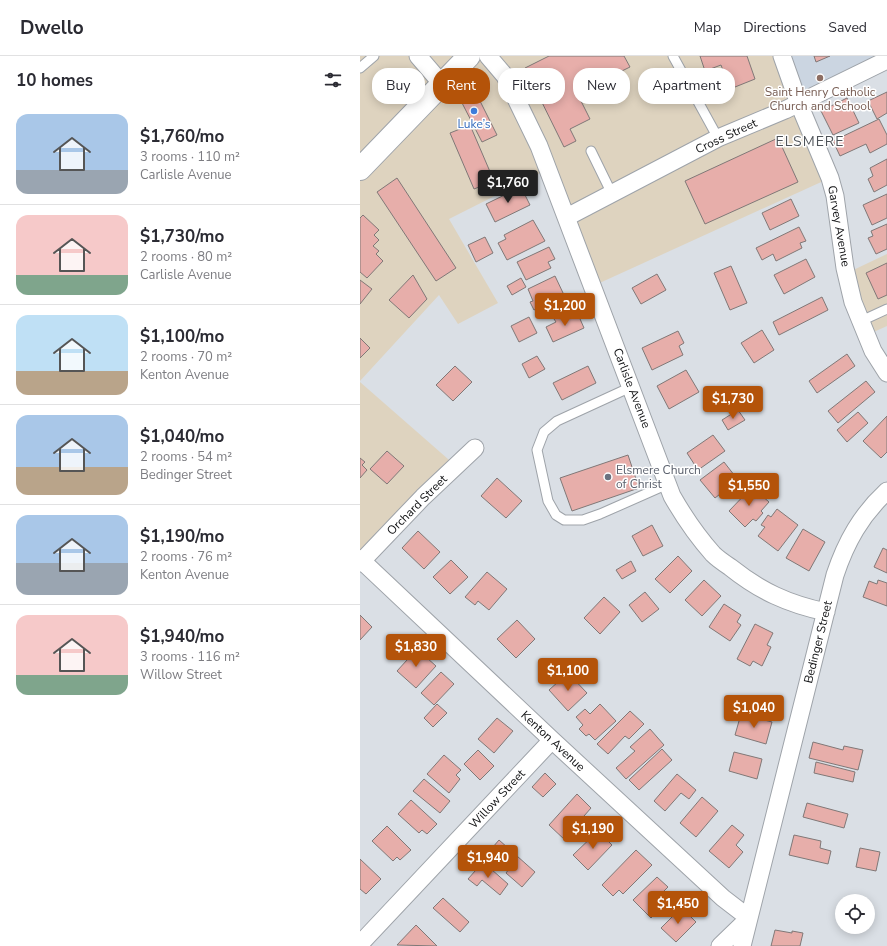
<!DOCTYPE html>
<html lang="en">
<head>
<meta charset="utf-8">
<style>
  :root { --surface:#fff; --page:#f2f2f3; --text:#2b2b33; --muted:#7c7c81; --line:#e1e1e2; --accent:#b45309 }
  body { margin:0; font-family:"Nunito Sans",sans-serif; background:var(--page); color:var(--text); height:100vh; display:flex; flex-direction:column; font-size:15px; white-space:nowrap }
  * { box-sizing:border-box; margin:0 }
  p { font-size:13px; color:var(--muted) }
  .icon { flex:none; width:22px; height:22px; fill:none; stroke:currentColor; stroke-width:2; stroke-linecap:round; stroke-linejoin:round }
  .map { position:relative; flex:1; overflow:hidden }
  .drawer { display:flex; flex-direction:column; background:var(--surface); width:360px }
  .drawer>* { flex:none }
  .top-card { position:absolute; left:12px; top:12px; width:380px; height:36px; display:flex; gap:8px }
  .buttons { position:absolute; left:475px; top:838px; display:grid; gap:8px }
  .buttons a { display:grid; place-items:center; width:40px; height:40px; border-radius:50%; background:var(--surface); box-shadow:0 2px 10px #0003; font-size:20px }
  .price { position:absolute; translate:-50% -34px; padding:0 9px; border-radius:4px; background:var(--accent); color:#fff; font-size:13px; line-height:26px; filter:drop-shadow(0 1px 2px #0008) }
  .price::after { content:''; position:absolute; left:50%; top:24px; width:12px; height:9px; margin-left:-6px; background:inherit; clip-path:polygon(0 0,100% 0,50% 100%) }
  .price.on { background:#222; color:#fff }
  ul { padding:0; list-style:none }
  li { display:flex; align-items:center; gap:12px; height:100px; padding:0 16px }
  li+li { border-top:1px solid var(--line) }
  li span { display:grid; place-items:center; flex:none; width:112px; height:80px; border-radius:12px; color:#555 }
  li>.icon { margin-inline-start:auto }
  span .icon { width:48px; height:48px; fill:#fffc; stroke-width:1 }
  li b { font-size:17px }
  h2 { display:flex; justify-content:space-between; align-items:center; height:48px; padding:0 16px; font-size:17px }
  .chip { padding:0 14px; border-radius:16px; background:var(--surface); box-shadow:0 2px 10px #0003; font-size:14px; line-height:36px }
  .chip.on { background:var(--accent); color:#fff }
  header { display:flex; align-items:center; gap:24px; box-sizing:border-box; height:56px; padding:0 20px; background:var(--surface); border-bottom:1px solid var(--line) }
  header strong { font-size:19px }
  nav { display:flex; gap:22px; margin-inline-start:auto; font-size:14px }
  main { display:flex; flex:1; min-height:0 }
  .map>svg:first-child { display:block }
</style>
</head>
<body>
<header>
<strong>Dwello</strong>
<nav><a>Map</a><a>Directions</a><a>Saved</a></nav>
</header>
<main>
<section class="drawer">
<h2>10 homes<svg class="icon" aria-label="filters" viewBox="0 0 24 24"><path d="M4 7h16M4 17h16"/><circle cx="9" cy="7" r="2"/><circle cx="15" cy="17" r="2"/></svg></h2>
<ul>
<li><span style="background:linear-gradient(#a9c7e8 70%,#9aa5b1 0)"><svg class="icon" aria-label="home" viewBox="0 0 24 24"><path d="M3 11l9-7 9 7M6 9v11h12V9"/></svg></span><div><b>$1,760/mo</b><p>3 rooms · 110 m²</p><p>Carlisle Avenue</p></div></li>
<li><span style="background:linear-gradient(#f6c9c9 75%,#7fa58c 0)"><svg class="icon" aria-label="home" viewBox="0 0 24 24"><path d="M3 11l9-7 9 7M6 9v11h12V9"/></svg></span><div><b>$1,730/mo</b><p>2 rooms · 80 m²</p><p>Carlisle Avenue</p></div></li>
<li><span style="background:linear-gradient(#bfe0f5 70%,#b9a48a 0)"><svg class="icon" aria-label="home" viewBox="0 0 24 24"><path d="M3 11l9-7 9 7M6 9v11h12V9"/></svg></span><div><b>$1,100/mo</b><p>2 rooms · 70 m²</p><p>Kenton Avenue</p></div></li>
<li><span style="background:linear-gradient(#a9c7e8 65%,#b9a48a 0)"><svg class="icon" aria-label="home" viewBox="0 0 24 24"><path d="M3 11l9-7 9 7M6 9v11h12V9"/></svg></span><div><b>$1,040/mo</b><p>2 rooms · 54 m²</p><p>Bedinger Street</p></div></li>
<li><span style="background:linear-gradient(#a9c7e8 60%,#9aa5b1 0)"><svg class="icon" aria-label="home" viewBox="0 0 24 24"><path d="M3 11l9-7 9 7M6 9v11h12V9"/></svg></span><div><b>$1,190/mo</b><p>2 rooms · 76 m²</p><p>Kenton Avenue</p></div></li>
<li><span style="background:linear-gradient(#f6c9c9 75%,#7fa58c 0)"><svg class="icon" aria-label="home" viewBox="0 0 24 24"><path d="M3 11l9-7 9 7M6 9v11h12V9"/></svg></span><div><b>$1,940/mo</b><p>3 rooms · 116 m²</p><p>Willow Street</p></div></li>
</ul>
</section>
<div class="map">
<svg width="527" height="890" viewBox="0 0 527 890">
  <rect width="100%" height="100%" fill="#dadfe5"/>
  <path fill="#ded3bf" d="M0 0H422L470 122 233 230 188 113 89 163 138 247 98 268 79 239 0 325Z
    M527 198V270L507 279 487 217Z
    M0 326 96 410 0 503Z"/>
  <path fill="#cbd5e1" d="M422 0H527L439 48Z"/>
  <path fill="#e7aeaa" stroke="#807877" d="M189 0H264L270 11 217 37 230 63 210 73 216 85 204 91 165 12Z
    M340 0H387L395 23 370 33 361 9 345 15Z
    M454 0H470L456 6Z
    M112 29 137 79 122 86 100 43Z
    M527 36V57L517 63 508 45Z
    M487 42 499 67 473 79 461 55Z
    M519 63 527 79V88L510 97 506 88 480 100 473 85Z
    M110 69 134 125 114 133 90 77Z
    M418 82 438 126 345 168 325 125Z
    M527 103V129L514 136 508 123 513 120 510 112Z
    M37 122 96 212 76 225 17 136Z
    M161 131 170 149 135 166 126 148Z
    M527 138V162L512 169 503 149Z
    M431 143 439 160 410 174 402 157Z
    M3 159 19 174 14 179 19 184 13 190 19 195 16 198 23 205 7 222 0 216V162Z
    M173 164 185 185 147 204 138 187 146 183 144 179Z
    M527 168V193L516 198 508 182 513 180 511 175Z
    M439 171 446 185 440 187 442 192 416 205 413 198 402 204 396 192Z
    M125 181 133 197 116 206 108 189Z
    M189 191 195 203 188 206 191 212 166 224 157 206Z
    M446 203 455 221 424 238 414 219Z
    M527 207V239L518 243 506 217Z
    M371 210 387 247 370 254 354 217Z
    M297 218 306 234 281 248 272 232Z
    M53 219 67 243 49 262 29 244Z
    M195 220 204 239 174 254 170 246 173 245 168 233Z
    M161 222 166 231 152 239 147 230Z
    M0 224 12 233 0 248Z
    M462 241 468 254 419 279 413 266Z
    M217 256 224 272 193 286 186 271 196 266 194 263 202 259 203 263Z
    M169 261 177 277 159 286 151 270Z
    M402 274 414 294 394 307 381 287Z
    M318 275 324 287 319 290 323 299 292 314 282 292Z
    M0 282 10 292 0 302Z
    M487 298 495 310 457 337 449 325Z
    M177 300 185 313 169 322 162 308Z
    M95 310 112 326 93 345 76 329Z
    M228 310 236 327 202 344 193 327Z
    M326 314 339 336 309 353 297 330Z
    M506 325 515 336 478 367 468 355Z
    M378 354 385 364 368 374 362 364Z
    M498 356 508 367 487 386 477 374Z
    M527 360V396L521 402 503 385Z
    M353 379 365 395 338 414 327 397Z
    M27 395 44 410 27 428 10 413Z
    M268 399 279 432 212 455 200 422Z
    M0 402 5 406 2 409 7 414 0 422Z
    M364 406 378 424 355 442 340 424Z
    M137 422 162 445 146 462 121 440Z
    M392 431 409 446 401 455 403 457 396 465 393 463 385 471 369 455Z
    M417 453 438 469 418 495 398 480 405 471 401 469 408 459 411 461Z
    M292 469 303 490 283 500 272 480Z
    M443 473 465 486 449 515 426 502Z
    M58 475 80 496 64 513 42 492Z
    M523 492 527 494V517L514 511Z
    M318 500 332 515 310 537 295 523Z
    M91 504 108 521 90 538 73 521Z
    M271 505 276 515 262 523 256 514Z
    M127 516 147 533 129 554 118 545 115 549 105 541Z
    M344 524 361 540 342 560 325 544Z
    M518 524 527 527V550L503 541 509 525 517 528Z
    M285 536 299 553 282 566 269 549Z
    M244 541 260 556 240 578 224 562Z
    M364 548 381 559 377 566 381 569 370 585 349 571Z
    M0 559 12 571 0 584Z
    M157 564 175 583 156 602 137 583Z
    M395 568 413 577 407 589 411 591 402 610 393 605 390 610 377 603Z
    M57 593 76 610 56 632 37 615Z
    M81 616 94 628 74 649 61 637Z
    M208 617 227 637 208 655 189 634Z
    M77 648 87 657 73 671 64 662Z
    M240 648 256 665 235 684 229 678 226 680 219 673 223 669 216 661 225 653 230 658Z
    M270 655 284 668 269 683 265 680 248 698 237 688Z
    M381 658 412 666 406 688 375 679Z
    M137 662 153 675 134 697 118 683Z
    M290 673 304 689 266 723 256 712 275 695 270 691Z
    M453 686 483 694 484 690 503 694 498 714 449 702Z
    M302 693 312 704 279 734 269 724Z
    M118 694 134 710 120 724 104 708Z
    M374 696 402 703 397 723 369 715Z
    M84 699 101 714 96 719 100 723 89 737 67 718Z
    M456 706 495 716 493 726 454 717Z
    M185 717 196 728 183 741 172 731Z
    M317 718 336 734 329 743 321 737 305 755 294 745Z
    M64 723 90 745 80 757 53 735Z
    M217 738 231 752 224 760 227 762 206 785 189 769Z
    M342 741 358 755 336 781 320 767Z
    M51 744 77 768 67 778 62 774 59 777 38 758Z
    M447 747 488 758 484 772 443 761Z
    M372 769 384 779 376 789 383 796 369 812 349 795Z
    M27 770 51 794 40 804 37 801 33 805 12 785Z
    M238 775 252 789 228 814 213 799Z
    M434 779 461 785 460 792 471 795 468 808 429 799Z
    M139 784 175 816 162 831 146 817 149 813 138 804 136 807 126 799Z
    M500 792 520 796 516 815 496 811Z
    M276 794 292 809 263 838 259 834 253 840 242 829Z
    M0 803 21 823 6 838 0 833Z
    M123 806 148 828 140 839 122 824 117 830 108 823Z
    M297 821 308 831 296 843 303 850 291 862 273 844Z
    M83 842 109 866 100 876 73 852Z
    M319 854 324 858 326 856 336 866 316 886 301 872Z
    M56 869 77 890 37 889Z
    M415 874 432 877V875L443 877 440 890H411Z"/>
  <g fill="none" stroke-linecap="round" stroke-linejoin="round">
    <g stroke="#9ea3a9" stroke-width="11">
      <path id="service" d="M313 0 358 82
        M0 12 14 0
        M231 95 252 138
        M501 265 527 253
        M271 331 197 365 184 376 177 394 188 445 196 459 204 464H223L240 458 308 428"/>
    </g>
    <g stroke="#9ea3a9" stroke-width="19">
      <path id="minor" d="M58 0 82 28
        M128 0 145 20 179 90 312 440C324 461 337 480 353 498 358 503 364 507 370 511 400 535 428 548 466 556
        M422 0 439 48 470 122 475 140 485 212 493 246 513 295 527 317
        M207 161 358 82 425 54 527 4
        M0 503 192 684 363 842 389 862 360 890
        M0 507 63 441 115 392
        M0 888 192 684
        M382 890 475 519C486 486 501 459 527 435"/>
    </g>
    <g stroke="#9ea3a9" stroke-width="24">
      <path id="primary" d="M0 113 109 0"/>
    </g>
    <use href="#service" stroke="#fff" stroke-width="9"/>
    <use href="#minor" stroke="#fff" stroke-width="17"/>
    <use href="#primary" stroke="#fff" stroke-width="22"/>
  </g>
  <circle fill="#8d6e63" stroke="#fff" stroke-width="1.5" cx="460" cy="22" r="4"/>
  <circle fill="#3f7fe0" stroke="#fff" stroke-width="1.5" cx="114" cy="55" r="4"/>
  <circle fill="#6b7280" stroke="#fff" stroke-width="1.5" cx="248" cy="421" r="4"/>
  <g text-anchor="middle" stroke-width="3" stroke-linejoin="round" paint-order="stroke">
    <g font-size="12" fill="#785e54" stroke="#fff">
      <text x="460" y="40">Saint Henry Catholic<tspan x="460" dy="14">Church and School</tspan></text>
    </g>
    <g font-size="12" fill="#366cbe" stroke="#fff">
      <text x="114" y="72">Luke’s</text>
    </g>
    <g font-size="12" fill="#101113" stroke="#fff">
      <text transform="translate(366 80) rotate(-25)" y="4">Cross Street</text>
      <text transform="translate(479 170) rotate(80)" y="4">Garvey Avenue</text>
      <text transform="translate(272 332) rotate(69)" y="4">Carlisle Avenue</text>
      <text transform="translate(57 449) rotate(-45)" y="4">Orchard Street</text>
      <text transform="translate(458 586) rotate(-76)" y="4">Bedinger Street</text>
      <text transform="translate(193 685) rotate(43)" y="4">Kenton Avenue</text>
      <text transform="translate(137 743) rotate(-47)" y="4">Willow Street</text>
    </g>
    <g font-size="12" fill="#5b616d" stroke="#fff" text-anchor="start">
      <text x="256" y="418">Elsmere Church<tspan x="256" dy="14">of Christ</tspan></text>
    </g>
    <g font-size="14" letter-spacing="1" fill="#4e5358" stroke="#fff">
      <text x="450" y="90">ELSMERE</text>
    </g>
  </g>
</svg>
<div class="buttons">
<a><svg class="icon" aria-label="locate" viewBox="0 0 24 24"><circle cx="12" cy="12" r="6"/><path d="M12 2v4M12 18v4M2 12h4M18 12h4"/></svg></a>
</div>
<b class="price on" style="left:148px;top:148px">$1,760</b>
<b class="price" style="left:205px;top:271px">$1,200</b>
<b class="price" style="left:373px;top:364px">$1,730</b>
<b class="price" style="left:389px;top:451px">$1,550</b>
<b class="price" style="left:56px;top:612px">$1,830</b>
<b class="price" style="left:208px;top:636px">$1,100</b>
<b class="price" style="left:394px;top:673px">$1,040</b>
<b class="price" style="left:233px;top:794px">$1,190</b>
<b class="price" style="left:128px;top:823px">$1,940</b>
<b class="price" style="left:318px;top:869px">$1,450</b>
<div class="top-card">
<a class="chip">Buy</a>
<a class="chip on">Rent</a>
<a class="chip">Filters</a>
<a class="chip">New</a>
<a class="chip">Apartment</a>
</div>
</div>
</main>
</body>
</html>
